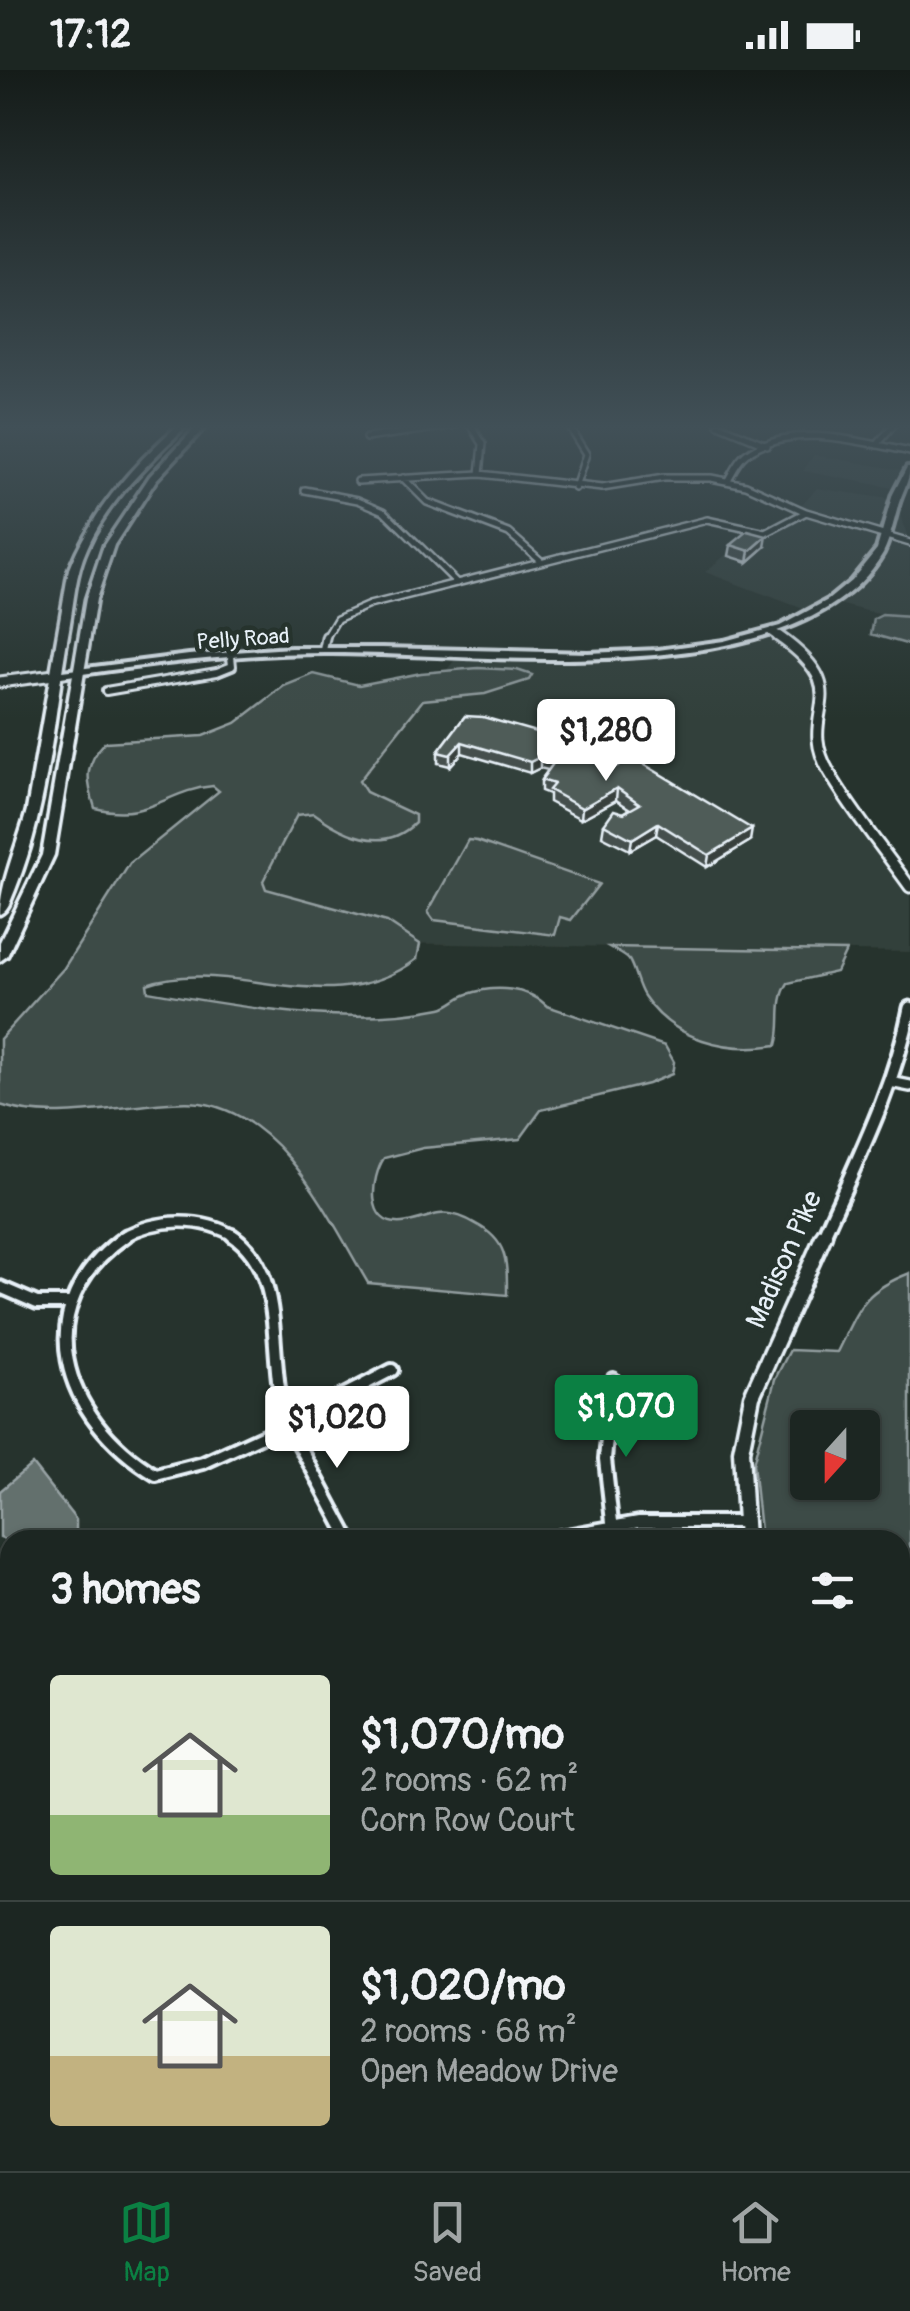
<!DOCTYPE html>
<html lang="en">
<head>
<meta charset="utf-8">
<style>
  :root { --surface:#1c2622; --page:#29322f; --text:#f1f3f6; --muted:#a0a5a5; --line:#3a4340; --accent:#0b8043 }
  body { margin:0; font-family:Pangolin,sans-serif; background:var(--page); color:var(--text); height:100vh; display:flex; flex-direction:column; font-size:38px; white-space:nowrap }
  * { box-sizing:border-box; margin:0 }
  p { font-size:32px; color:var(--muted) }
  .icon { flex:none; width:55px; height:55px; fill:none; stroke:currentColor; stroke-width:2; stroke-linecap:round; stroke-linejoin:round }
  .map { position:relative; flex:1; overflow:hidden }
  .side { position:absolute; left:0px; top:1460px; width:910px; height:642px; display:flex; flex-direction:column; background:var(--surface); border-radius:30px 30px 0 0; box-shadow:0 2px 8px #0004,0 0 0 2px var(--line) }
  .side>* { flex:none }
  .needle { width:65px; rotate:201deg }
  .buttons { position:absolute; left:790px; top:1340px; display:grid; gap:20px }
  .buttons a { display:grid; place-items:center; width:90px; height:90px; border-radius:10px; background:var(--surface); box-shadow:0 2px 8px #0004,0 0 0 2px var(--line); font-size:50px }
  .price { position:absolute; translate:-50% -85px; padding:0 22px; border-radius:10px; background:#fff; color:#222; font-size:32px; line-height:65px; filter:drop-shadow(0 2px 5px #0008) }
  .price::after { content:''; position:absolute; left:50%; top:60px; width:30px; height:22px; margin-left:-15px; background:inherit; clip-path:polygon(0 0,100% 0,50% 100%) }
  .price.active { background:var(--accent); color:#fff }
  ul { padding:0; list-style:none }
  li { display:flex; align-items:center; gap:30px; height:250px; padding:0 50px }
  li+li { border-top:2px solid var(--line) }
  li span { display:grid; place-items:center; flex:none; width:280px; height:200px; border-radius:10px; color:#555 }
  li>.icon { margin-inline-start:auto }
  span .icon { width:120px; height:120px; fill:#fffc; stroke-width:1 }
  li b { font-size:42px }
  h2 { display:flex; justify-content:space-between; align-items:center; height:120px; padding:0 50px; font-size:42px }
  .status { display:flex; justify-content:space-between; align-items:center; height:70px; padding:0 50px; background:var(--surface); direction:ltr }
  .status svg { height:28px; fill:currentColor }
  .menu { display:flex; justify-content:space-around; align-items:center; height:140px; border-top:2px solid var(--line); background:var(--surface); font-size:28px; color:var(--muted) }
  .menu a { display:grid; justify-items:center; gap:5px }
  .menu .active { color:var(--accent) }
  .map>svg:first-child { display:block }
</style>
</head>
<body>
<div class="status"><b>17:12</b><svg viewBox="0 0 49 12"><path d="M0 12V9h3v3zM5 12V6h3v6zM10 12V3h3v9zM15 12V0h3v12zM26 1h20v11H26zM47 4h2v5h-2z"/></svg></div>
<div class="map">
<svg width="910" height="2101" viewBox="0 0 910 2101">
  <rect width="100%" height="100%" fill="#26332d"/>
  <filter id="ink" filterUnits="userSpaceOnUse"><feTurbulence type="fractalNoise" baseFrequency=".01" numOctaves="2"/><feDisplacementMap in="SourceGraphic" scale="20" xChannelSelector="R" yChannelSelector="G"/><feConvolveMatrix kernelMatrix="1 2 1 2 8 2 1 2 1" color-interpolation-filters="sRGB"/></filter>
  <g filter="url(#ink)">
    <path fill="#333f3a" d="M814 385 908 401 898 419 803 401Z
      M817 418 895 430 910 473V547L882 545 831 532 814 543 705 502 756 460 764 462 805 443 798 438Z
      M772 562 813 590 823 605 820 682 910 817V882L220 870 291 737 340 735 461 582 625 584 713 576Z"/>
    <path fill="#3e4b47" stroke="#939ea0" stroke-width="2.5" fill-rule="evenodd" d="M882 545 910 547V575L871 564 874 549Z
      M478 598 517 600 532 605 529 610 485 624 423 630 359 711 366 722 415 745V753C384 784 344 765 314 743L297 745 263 811 266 819 387 852 420 874 417 889C332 954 230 885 147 914L148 921C238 937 350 957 441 938 451 936 458 927 468 924 495 915 528 917 547 936L665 976 674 992 672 1004 648 1014 541 1040 520 1069 423 1078 384 1088C371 1108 365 1156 402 1153 414 1152 427 1146 439 1144 451 1142 466 1148 476 1154 508 1171 507 1191 507 1225L368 1213C329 1148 284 1045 200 1033 178 1030 152 1035 130 1037 87 1041 42 1049 0 1035V969L64 898 130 793 219 721 213 716C166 720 149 752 95 738 86 710 84 695 105 672L203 666 236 653 284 616 314 604 359 615 421 603Z
      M468 770 477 771 599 814 571 850 560 847 555 865 434 850 428 842Z
      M609 877 846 881 836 902 788 913C775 933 784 953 777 975 727 983 673 970 644 926 637 915 635 900 629 890 626 886 614 880 609 877Z
      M910 1203V2079L900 2064V1470H761L753 1394 775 1309 790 1280 837 1282C859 1238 861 1222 910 1203ZM808 1358H862V1412H808Z"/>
    <path fill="#636f6d" stroke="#98a3a5" stroke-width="2.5" d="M32 1394 76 1450V1470L10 1472 0 1468V1421Z"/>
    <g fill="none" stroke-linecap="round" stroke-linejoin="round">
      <g stroke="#e8f1f8" stroke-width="10">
        <path id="minor-far4" d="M471 355 483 374 480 404
          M568 355 586 384 575 418
          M719 355 767 375
          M366 368 457 355
          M877 375 894 355
          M403 408 427 432 509 463 541 491
          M728 410C733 401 738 390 746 384 789 351 863 372 910 382
          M358 411 480 404 602 418 664 408H711L746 415 806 442 910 473
          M305 420 358 430 384 441 457 513
          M325 569 337 549 369 535 707 450 766 463 806 442"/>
      </g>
      <g stroke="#e8f1f8" stroke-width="12">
        <path id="minor-far3" d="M323 580 326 566
          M106 621 217 602 232 596 231 586"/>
      </g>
      <g stroke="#e8f1f8" stroke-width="16">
        <path id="minor-far2" d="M890 1012 910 1016
          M123 1167C157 1148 202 1146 236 1167"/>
      </g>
      <g stroke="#e8f1f8" stroke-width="18">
        <path id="minor-far1" d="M127 1165C25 1236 61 1348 156 1405L203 1393 288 1354
          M232 1165C291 1205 264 1295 288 1354
          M0 1217 37 1233H70
          M613 1309 605 1389 614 1470
          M288 1354 350 1470
          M288 1354 392 1300
          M538 1470 639 1452H743
          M0 1577 10 1582"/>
      </g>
      <g stroke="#e8f1f8" stroke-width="21">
        <path id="minor" d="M6 1580 10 1582
          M0 1885 10 1874
          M141 2092 143 2101
          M518 2092 533 2101
          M408 2101 409 2092"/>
      </g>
      <g stroke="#e8f1f8" stroke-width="12">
        <path id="tertiary-far4" d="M772 562 782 569"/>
      </g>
      <g stroke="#e8f1f8" stroke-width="15">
        <path id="tertiary-far3" d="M778 566C862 625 793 640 829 702 852 742 883 779 910 817
          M0 612 54 605"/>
      </g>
      <g stroke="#e8f1f8" stroke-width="19">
        <path id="tertiary-far2" d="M823 1167C856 1092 894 1019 910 938"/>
      </g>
      <g stroke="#e8f1f8" stroke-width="21">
        <path id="tertiary-far1" d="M746 1470 741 1381 752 1326 824 1165"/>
      </g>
      <g stroke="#e8f1f8" stroke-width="25">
        <path id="tertiary" d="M865 2092V2101"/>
      </g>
      <g stroke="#e8f1f8" stroke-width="8">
        <path id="secondary" d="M907 397H910C910 411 900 425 897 440 893 454 890 469 883 483 798 629 470 581 325 583 234 583 144 595 54 608L50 605 54 602 189 585 291 578H382L588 583 658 580 724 571 780 556 828 530 851 511 877 479 893 424Z"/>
      </g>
      <g stroke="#e8f1f8" stroke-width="7">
        <path id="primary" d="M178 355H187C150 393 109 428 87 478 75 504 74 531 69 559 53 646 49 738 15 820 11 829 9 839 0 844 0 814 19 771 27 740L69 499C92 441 132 396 178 355Z
          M198 355H207L156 410 114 475 96 529 54 785 7 886 0 891V872L42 785 86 529 104 475 150 406Z"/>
      </g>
      <use href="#minor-far4" stroke="#26332d" stroke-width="5"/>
      <use href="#minor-far3" stroke="#26332d" stroke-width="6"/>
      <use href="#minor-far2" stroke="#26332d" stroke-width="9"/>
      <use href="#minor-far1" stroke="#26332d" stroke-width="10"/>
      <use href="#minor" stroke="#26332d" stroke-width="14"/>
      <use href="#tertiary-far4" stroke="#26332d" stroke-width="8"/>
      <use href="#tertiary-far3" stroke="#26332d" stroke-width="9"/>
      <use href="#tertiary-far2" stroke="#26332d" stroke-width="11"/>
      <use href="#tertiary-far1" stroke="#26332d" stroke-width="14"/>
      <use href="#tertiary" stroke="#26332d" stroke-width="18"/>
      <use href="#secondary" fill="#26332d" fill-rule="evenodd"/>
      <use href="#primary" fill="#26332d" fill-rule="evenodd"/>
    </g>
    <path fill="#454f4d" stroke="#e8f1f8" stroke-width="2.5" d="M731 475 765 477 748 492 729 486Z
      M465 646 593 685 590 689 750 771 707 797 656 765 630 780 602 766 604 754 630 739 616 730 581 749 549 732V724L541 721V710L548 700 540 698 530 703 462 683 450 696 438 693V682Z"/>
    <path fill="#38403e" stroke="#e8f1f8" stroke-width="2.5" d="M767 466 765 477 748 492 750 481Z
      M462 672V683L450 696V685Z
      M594 674 593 685 584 697 585 686Z
      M540 687V698L530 703V692Z
      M617 718 616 730 581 749 582 738Z
      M658 753 656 765 630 780 632 769Z
      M752 759 750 771 707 797 709 785Z"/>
    <path fill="#505c59" stroke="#e8f1f8" stroke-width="2.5" d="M748 461 767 466 750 481 731 475Z
      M465 646 483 647 550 666 563 665 594 674 585 686 613 698 631 689 640 692 752 759 709 785 658 753 632 769 604 754 614 740 624 743 640 734 617 718 582 738 549 720 554 714 541 710 555 691 540 687 530 692 462 672 450 685 438 682Z"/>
  </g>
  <linearGradient id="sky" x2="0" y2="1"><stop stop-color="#151c19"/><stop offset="0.55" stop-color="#415057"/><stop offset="1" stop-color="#415057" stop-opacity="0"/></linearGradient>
  <rect width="910" height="649" fill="url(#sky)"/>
  <g text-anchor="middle" stroke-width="9" stroke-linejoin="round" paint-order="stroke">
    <g font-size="22" fill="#e8f1f8" stroke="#26332d">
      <text transform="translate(243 568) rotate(-4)" y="8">Pelly Road</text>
    </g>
    <g font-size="28" fill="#e8f1f8" stroke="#26332d">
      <text transform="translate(783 1189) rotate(-66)" y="10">Madison Pike</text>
    </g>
  </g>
</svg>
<div class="buttons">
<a><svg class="needle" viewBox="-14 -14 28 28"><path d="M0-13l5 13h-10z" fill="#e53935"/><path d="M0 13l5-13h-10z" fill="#a0a5a5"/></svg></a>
</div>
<b class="price" style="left:606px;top:714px">$1,280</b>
<b class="price active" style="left:626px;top:1390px">$1,070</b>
<b class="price" style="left:337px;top:1401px">$1,020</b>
<section class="side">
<h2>3 homes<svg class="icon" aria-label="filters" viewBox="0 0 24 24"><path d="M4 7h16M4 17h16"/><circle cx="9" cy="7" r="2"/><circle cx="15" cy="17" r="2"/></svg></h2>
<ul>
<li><span style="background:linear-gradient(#dfe7d0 70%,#8fb573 0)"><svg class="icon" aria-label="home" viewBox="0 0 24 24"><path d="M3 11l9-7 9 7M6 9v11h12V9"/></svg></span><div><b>$1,070/mo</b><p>2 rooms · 62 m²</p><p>Corn Row Court</p></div></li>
<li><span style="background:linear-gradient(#dfe7d0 65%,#c2b280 0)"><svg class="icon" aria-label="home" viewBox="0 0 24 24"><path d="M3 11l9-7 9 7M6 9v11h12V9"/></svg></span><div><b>$1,020/mo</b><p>2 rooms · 68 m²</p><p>Open Meadow Drive</p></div></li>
</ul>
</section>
</div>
<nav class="menu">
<a class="active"><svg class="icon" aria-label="map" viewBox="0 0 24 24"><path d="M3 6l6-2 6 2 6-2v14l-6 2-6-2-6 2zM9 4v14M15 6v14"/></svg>Map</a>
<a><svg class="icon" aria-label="saved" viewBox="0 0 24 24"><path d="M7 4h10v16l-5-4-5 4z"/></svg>Saved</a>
<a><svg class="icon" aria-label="home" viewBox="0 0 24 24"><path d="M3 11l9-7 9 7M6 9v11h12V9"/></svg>Home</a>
</nav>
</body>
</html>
